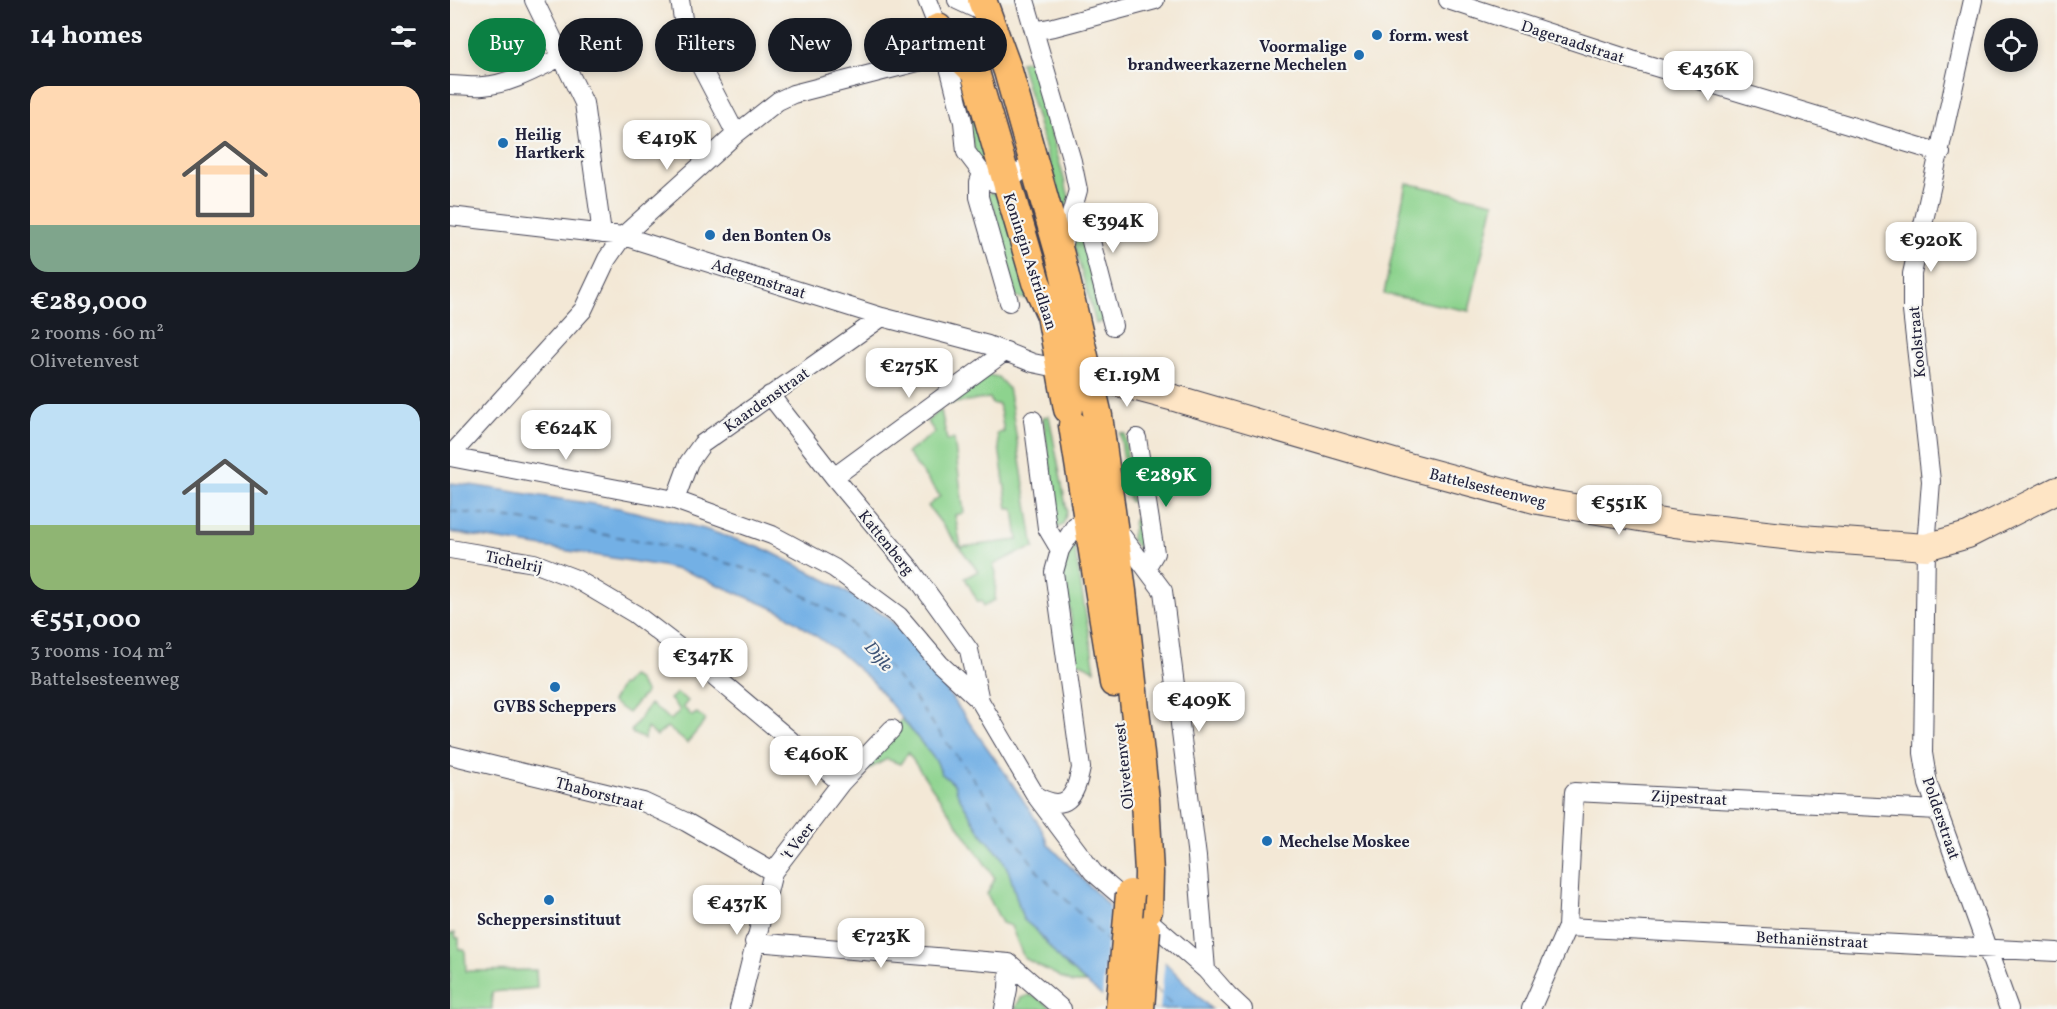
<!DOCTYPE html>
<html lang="en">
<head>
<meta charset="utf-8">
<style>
  :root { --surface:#171b24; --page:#20242c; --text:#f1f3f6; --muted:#9ea1a6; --accent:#0b8043 }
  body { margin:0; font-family:Vollkorn,serif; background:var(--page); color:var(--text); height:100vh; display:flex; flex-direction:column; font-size:22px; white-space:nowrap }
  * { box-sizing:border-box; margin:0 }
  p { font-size:20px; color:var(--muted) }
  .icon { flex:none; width:33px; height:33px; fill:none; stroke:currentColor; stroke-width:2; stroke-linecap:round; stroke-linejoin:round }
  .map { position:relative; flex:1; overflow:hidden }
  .details { display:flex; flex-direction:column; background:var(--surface); width:450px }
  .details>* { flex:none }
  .guide { position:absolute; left:18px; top:18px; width:570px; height:54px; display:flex; gap:12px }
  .controls { position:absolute; left:1534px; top:18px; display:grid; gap:12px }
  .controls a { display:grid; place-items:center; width:54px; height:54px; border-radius:50%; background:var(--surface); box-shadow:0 3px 9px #0003; font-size:30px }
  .price { position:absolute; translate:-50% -51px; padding:0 14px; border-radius:12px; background:#fff; color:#222; font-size:20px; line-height:39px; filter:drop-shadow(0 2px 3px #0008) }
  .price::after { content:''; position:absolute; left:50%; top:36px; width:18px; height:14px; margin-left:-9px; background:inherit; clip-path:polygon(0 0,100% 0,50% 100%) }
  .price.active { background:var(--accent); color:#fff }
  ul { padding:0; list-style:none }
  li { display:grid; align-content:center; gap:12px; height:318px; padding:0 30px }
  li span { display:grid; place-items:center; height:186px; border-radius:18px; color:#555 }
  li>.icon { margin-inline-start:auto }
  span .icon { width:108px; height:108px; fill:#fffc; stroke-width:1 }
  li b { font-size:26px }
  h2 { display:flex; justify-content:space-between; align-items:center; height:72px; padding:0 30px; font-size:26px }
  .chip { padding:0 21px; border-radius:27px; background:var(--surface); box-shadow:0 3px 9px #0003; font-size:21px; line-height:54px }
  .chip.active { background:var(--accent); color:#fff }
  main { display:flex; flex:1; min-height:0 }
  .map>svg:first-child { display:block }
</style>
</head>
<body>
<main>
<section class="details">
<h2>14 homes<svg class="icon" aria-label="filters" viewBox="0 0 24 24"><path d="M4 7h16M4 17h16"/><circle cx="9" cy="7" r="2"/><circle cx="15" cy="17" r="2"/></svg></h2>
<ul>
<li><span style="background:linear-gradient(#ffd9b3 75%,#7fa58c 0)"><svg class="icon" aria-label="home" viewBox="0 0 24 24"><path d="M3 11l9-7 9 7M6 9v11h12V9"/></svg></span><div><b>€289,000</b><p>2 rooms · 60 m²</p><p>Olivetenvest</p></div></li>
<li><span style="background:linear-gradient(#bfe0f5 65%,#8fb573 0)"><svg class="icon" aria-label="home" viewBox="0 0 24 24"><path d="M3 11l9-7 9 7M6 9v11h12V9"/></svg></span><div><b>€551,000</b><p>3 rooms · 104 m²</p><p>Battelsesteenweg</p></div></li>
</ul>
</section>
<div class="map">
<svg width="1607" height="1009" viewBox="0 0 1607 1009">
  <rect width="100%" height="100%" fill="#f6f6f2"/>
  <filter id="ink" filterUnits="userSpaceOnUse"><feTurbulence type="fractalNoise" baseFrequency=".0167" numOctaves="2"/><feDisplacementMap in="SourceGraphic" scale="12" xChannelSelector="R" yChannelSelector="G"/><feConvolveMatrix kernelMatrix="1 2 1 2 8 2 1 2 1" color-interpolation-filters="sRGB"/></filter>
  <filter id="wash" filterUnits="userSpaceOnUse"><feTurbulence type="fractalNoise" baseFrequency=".008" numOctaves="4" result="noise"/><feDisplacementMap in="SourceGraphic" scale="24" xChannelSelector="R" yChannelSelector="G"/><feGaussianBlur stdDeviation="1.35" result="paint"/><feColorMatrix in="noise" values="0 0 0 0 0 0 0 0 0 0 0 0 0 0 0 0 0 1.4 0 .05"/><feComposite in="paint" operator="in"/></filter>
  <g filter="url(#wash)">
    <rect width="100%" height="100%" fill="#f3e8d6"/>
    <path fill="#8dd38e" stroke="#587a64" stroke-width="1.5" d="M581 60 619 197 616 207 613 208 570 62Z
      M520 78 547 172 527 159 507 82Z
      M956 183 1044 202 1019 311 934 294Z
      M541 192 550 197 587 302 566 297 543 205 539 202 537 195Z
      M626 228H630L654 321 646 324 623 241Z
      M538 375 548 377 558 388 561 403 584 548 567 553 543 565 546 572 545 600 534 606 531 600 528 602 515 578 528 571 478 506 490 496 457 453 485 432 477 421 491 410 497 440 504 439 514 513 505 515 511 547 568 540 564 509H558L547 433 554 432 549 404H542L540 398 492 405 505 400Z
      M599 416 617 511 613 525 607 528 602 518 606 512 593 417Z
      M670 433 675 434 682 502 679 501Z
      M684 520 691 521 696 548 690 549 681 540Z
      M619 544 624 545 645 670 622 659V652L625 647 616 583 611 577Z
      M181 676 186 678 196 692 178 713 162 702 171 685H174Z
      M227 693 238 701 233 707 242 716 247 713 256 720 237 743 217 727 207 736 197 728 194 739 183 734 181 731 200 704 221 720 230 710 220 699Z
      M452 719 487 762 491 773 505 785 508 795 531 833 551 856 559 872 573 919 587 931 610 960 636 983H622L574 958 561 926 552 923 537 894 545 878 458 753 450 764 437 759 406 776 408 769Z
      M5 933 6 938H9V950H15L16 971 86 970 87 988 42 992V1009H0V934Z
      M579 995 588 998 603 1009H564L571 998Z"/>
    <path fill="#73b0e5" stroke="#4a6990" stroke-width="1.5" d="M0 483 20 485 169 508 254 529 317 550 378 581 437 617 460 639 560 780 592 829 598 844 761 1009H667L610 960 587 931 573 919 559 872 551 856 531 833 508 795 505 785 491 773 487 762 423 682 390 653 332 612 240 573 212 566 0 532Z"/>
    <path fill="#f3e8d6" d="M660 905 715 959 710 1009H662L652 1001Z"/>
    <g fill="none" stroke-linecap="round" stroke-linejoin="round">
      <path stroke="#3e5476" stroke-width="1.5" stroke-dasharray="8 6" stroke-linecap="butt" d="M0 511 60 518 225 547 322 577 404 625 464 698 536 796 588 872 662 945
        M705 988 726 1009"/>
    </g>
  </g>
  <g filter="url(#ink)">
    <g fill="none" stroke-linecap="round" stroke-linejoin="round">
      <g stroke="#414052" stroke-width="20">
        <path id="minor" d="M84 0 134 103 152 234
          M230 0 236 38 286 134
          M477 0 488 28 502 78 513 122 516 152 532 173 544 183H556L584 161
          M507 0 539 15
          M575 0 622 161 628 190 611 250
          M998 0 1182 60 1491 153
          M1523 0 1462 274V311L1481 481 1476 547 1473 753 1478 784 1559 1009
          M584 31 604 27 705 0
          M0 85C11 85 22 87 33 86 61 84 88 68 113 56
          M532 173 529 182V197L559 302
          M622 212 636 222 663 326
          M0 216 173 236 432 317 538 345 583 363 612 369
          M320 395 384 477 459 567 519 650 530 701
          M583 420 597 528 610 550
          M687 438 705 553 696 568
          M0 456 133 310 157 259 173 236 286 134 328 101 343 94 495 55
          M0 457 225 500 322 535 384 568 449 616 490 664 530 701 586 796 643 872 756 970 778 995 793 1009
          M384 477 556 351
          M225 500 239 462 252 444 432 317
          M0 549 84 563 126 579 185 614 244 659 391 783
          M0 755 193 802 236 822 323 872
          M586 796C617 813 625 797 631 768L604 572 610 550 625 526 663 524 713 591 747 857 756 970
          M1117 927 1607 952
          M304 942 559 963
          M559 963 612 1009
          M289 1009 323 872 391 783 442 729
          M554 1009 558 989 559 963
          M1081 1009 1117 927 1124 792 1488 810"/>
      </g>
      <g stroke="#414052" stroke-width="28">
        <path id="secondary" d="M622 371 728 399 954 465 1088 501 1225 524 1351 538 1476 547 1518 535 1607 490"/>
      </g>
      <g stroke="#414052" stroke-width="31">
        <path id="primary" d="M532 0 558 71 610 255 648 416 672 591 695 800 699 873 698 910
          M488 28 496 43 525 72 586 282 601 315 618 409
          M623 425 664 683"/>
      </g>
      <use href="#minor" stroke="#fff" stroke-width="18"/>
      <use href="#secondary" stroke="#fee5c5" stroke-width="26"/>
      <use href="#primary" stroke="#fcbd6e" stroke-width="28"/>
      <g stroke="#414052" stroke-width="31" stroke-linecap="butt">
        <path id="primary-bridge" d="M670 1009 680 894
          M690 1009 696 930"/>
      </g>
      <use href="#primary-bridge" stroke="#fcbd6e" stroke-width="28"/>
    </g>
  </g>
  <g fill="#1f6fb2" stroke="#f6f6f2" stroke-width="2">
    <circle cx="927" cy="35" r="6"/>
    <circle cx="909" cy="55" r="6"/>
    <circle cx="53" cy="143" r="6"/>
    <circle cx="260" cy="235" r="6"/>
    <circle cx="105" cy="687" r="6"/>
    <circle cx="817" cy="841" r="6"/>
    <circle cx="99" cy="900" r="6"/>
  </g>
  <g text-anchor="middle" stroke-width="4.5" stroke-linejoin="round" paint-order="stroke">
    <g font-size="16" font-weight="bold" fill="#22223b" stroke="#f6f6f2" text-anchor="start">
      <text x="939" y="41">form. west</text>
      <text x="897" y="52" text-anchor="end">Voormalige<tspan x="897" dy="18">brandweerkazerne Mechelen</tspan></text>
      <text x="65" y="140">Heilig<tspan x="65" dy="18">Hartkerk</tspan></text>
      <text x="272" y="241">den Bonten Os</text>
      <text x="105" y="712" text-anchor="middle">GVBS Scheppers</text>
      <text x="829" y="847">Mechelse Moskee</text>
      <text x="99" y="925" text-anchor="middle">Scheppersinstituut</text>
    </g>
    <g font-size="16" fill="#22223b" stroke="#f6f6f2">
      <text transform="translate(1123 41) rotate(18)" y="6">Dageraadstraat</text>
      <text transform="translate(581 261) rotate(72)" y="6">Koningin Astridlaan</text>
      <text transform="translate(309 278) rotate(18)" y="6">Adegemstraat</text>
      <text transform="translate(1466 342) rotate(-95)" y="6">Koolstraat</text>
      <text transform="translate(316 399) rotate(-35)" y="6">Kaardenstraat</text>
      <text transform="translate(1038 487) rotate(14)" y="6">Battelsesteenweg</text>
      <text transform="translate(437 542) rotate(51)" y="6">Kattenberg</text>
      <text transform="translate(64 561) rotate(12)" y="6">Tichelrij</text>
      <text transform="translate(673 766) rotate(-96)" y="6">Olivetenvest</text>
      <text transform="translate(150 793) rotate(15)" y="6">Thaborstraat</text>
      <text transform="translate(1239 797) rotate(3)" y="6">Zijpestraat</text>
      <text transform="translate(1492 818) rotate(71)" y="6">Polderstraat</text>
      <text transform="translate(347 841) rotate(-52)" y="6">'t Veer</text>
      <text transform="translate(1362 939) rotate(3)" y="6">Bethaniënstraat</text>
    </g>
    <g font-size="18" font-style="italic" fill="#3e5476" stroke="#f6f6f2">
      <text transform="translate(429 656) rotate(50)" y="6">Dijle</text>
    </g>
  </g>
</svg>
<div class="controls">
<a><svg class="icon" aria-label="locate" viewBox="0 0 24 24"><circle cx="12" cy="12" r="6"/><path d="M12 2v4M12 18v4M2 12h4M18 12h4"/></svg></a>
</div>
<b class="price" style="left:1258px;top:102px">€436K</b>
<b class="price" style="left:217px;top:171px">€419K</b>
<b class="price" style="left:663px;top:254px">€394K</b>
<b class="price" style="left:1481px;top:273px">€920K</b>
<b class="price" style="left:459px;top:399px">€275K</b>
<b class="price" style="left:677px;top:408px">€1.19M</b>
<b class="price" style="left:116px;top:461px">€624K</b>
<b class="price active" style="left:716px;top:508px">€289K</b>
<b class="price" style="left:1169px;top:536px">€551K</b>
<b class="price" style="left:253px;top:689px">€347K</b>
<b class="price" style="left:749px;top:733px">€409K</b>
<b class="price" style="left:366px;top:787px">€460K</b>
<b class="price" style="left:287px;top:936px">€437K</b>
<b class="price" style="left:431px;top:969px">€723K</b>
<div class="guide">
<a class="chip active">Buy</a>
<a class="chip">Rent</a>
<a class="chip">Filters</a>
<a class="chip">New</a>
<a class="chip">Apartment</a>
</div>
</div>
</main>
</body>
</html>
